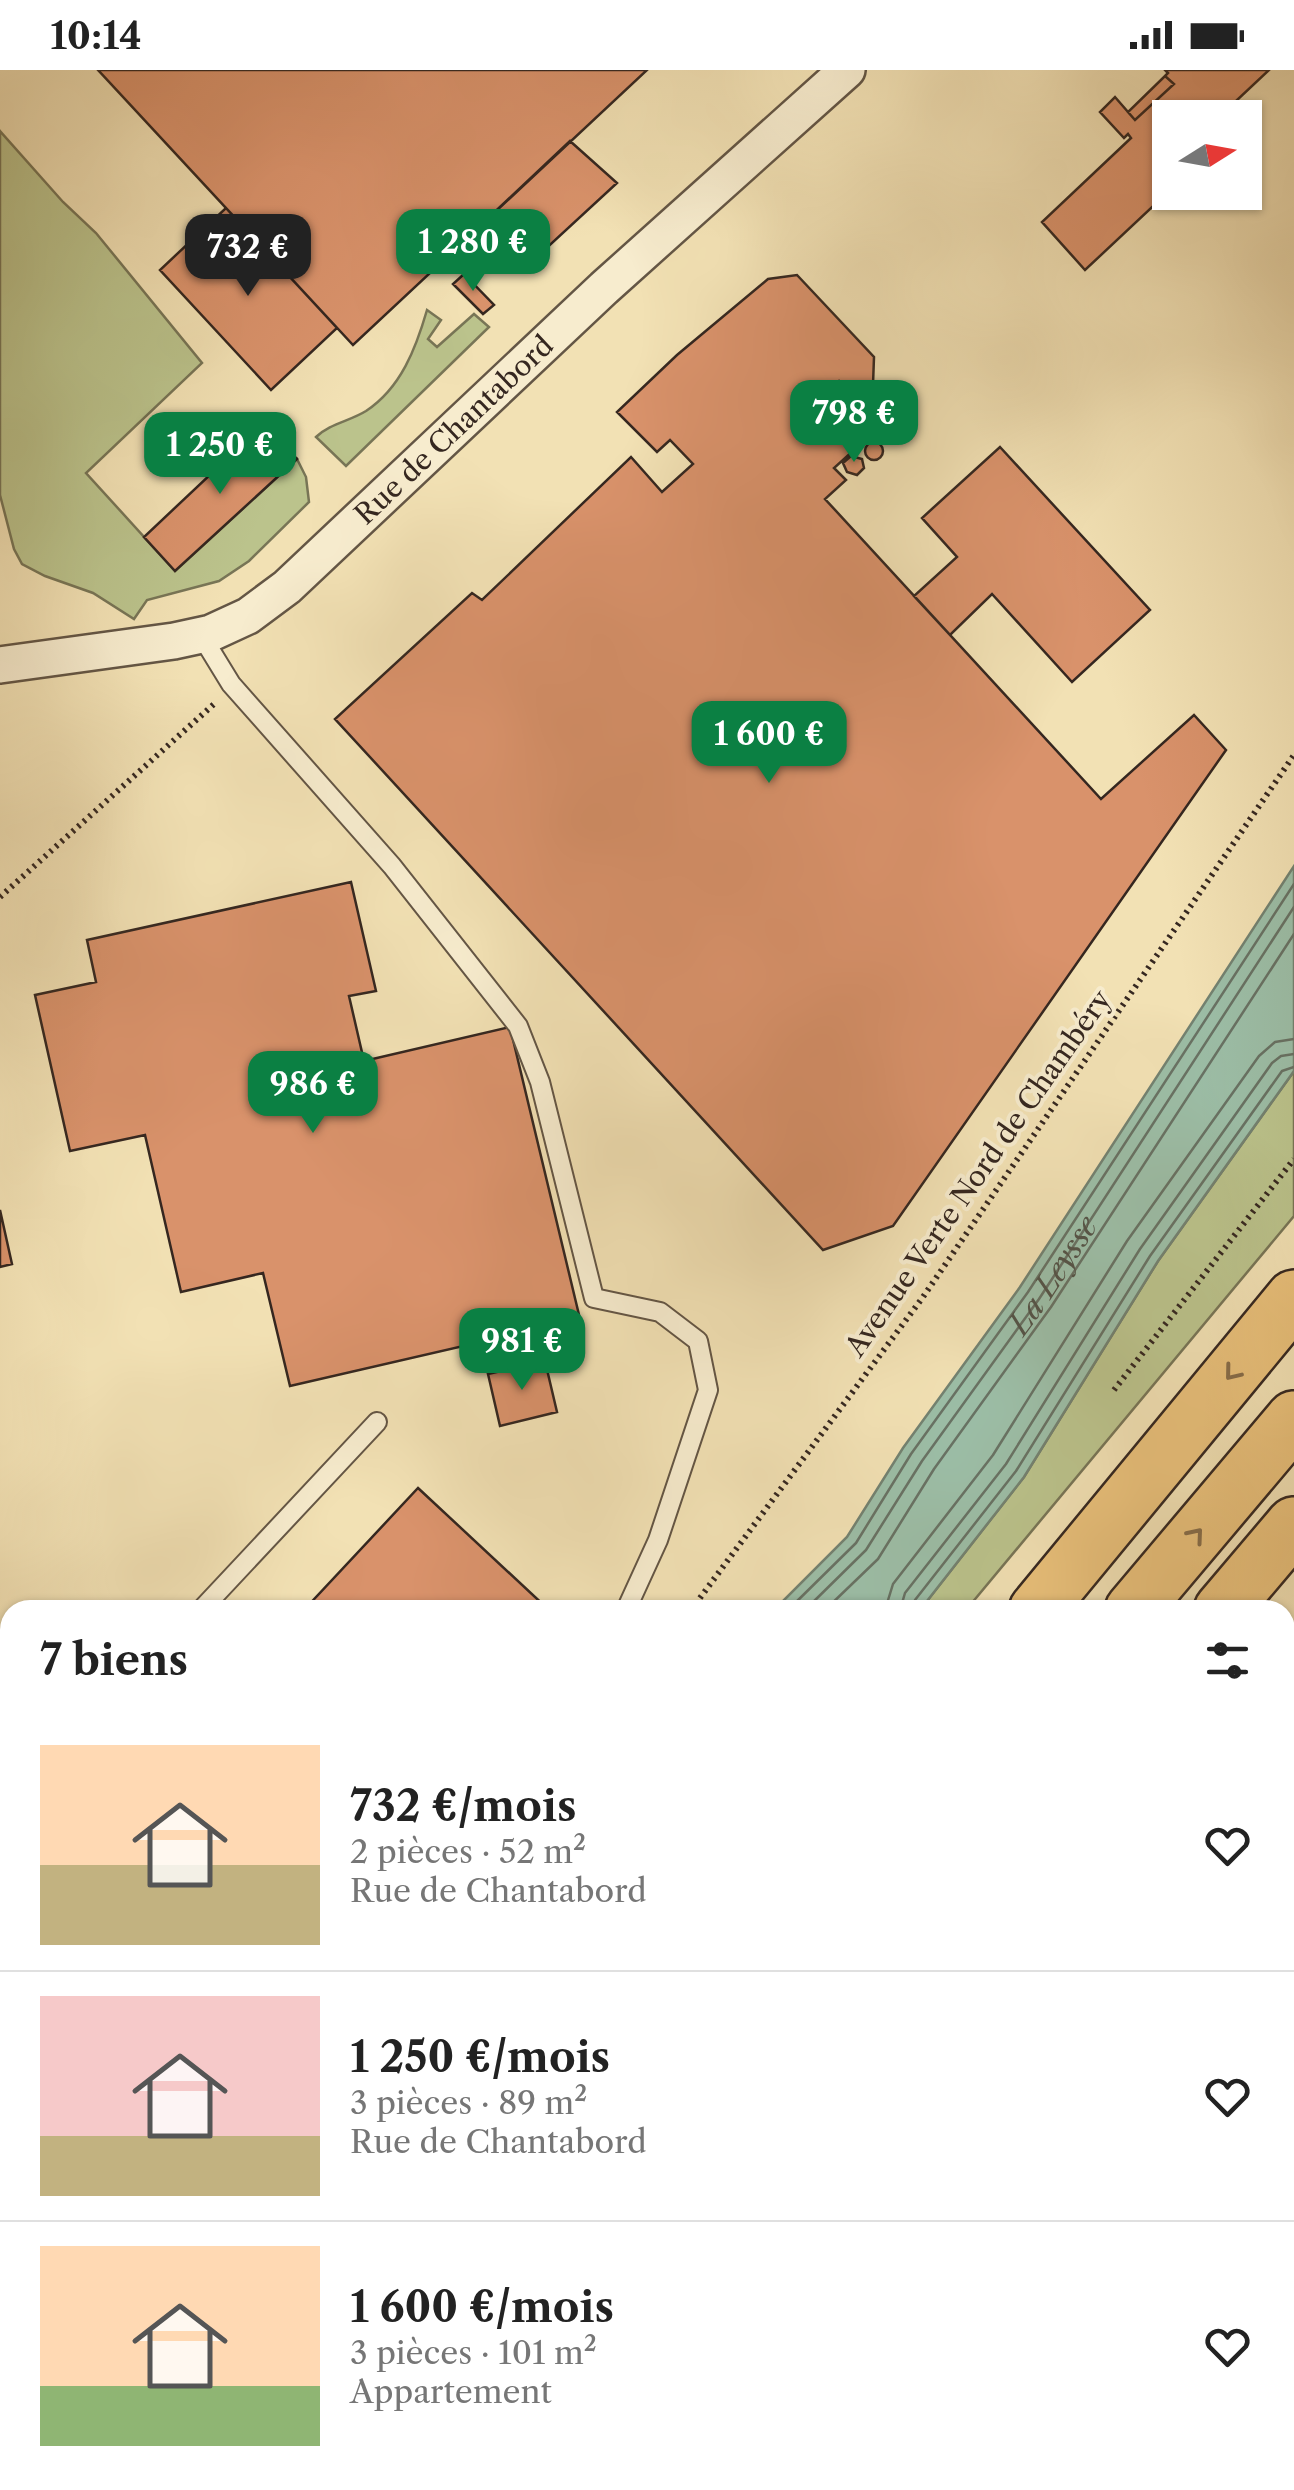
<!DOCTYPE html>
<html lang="fr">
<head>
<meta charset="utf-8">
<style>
  :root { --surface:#fff; --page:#f2f2f2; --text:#222; --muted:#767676; --line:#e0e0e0; --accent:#0b8043 }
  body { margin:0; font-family:"Libre Caslon Text",serif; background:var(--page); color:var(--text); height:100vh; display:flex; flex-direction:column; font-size:38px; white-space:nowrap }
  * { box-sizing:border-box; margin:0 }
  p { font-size:32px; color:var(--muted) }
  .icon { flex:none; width:55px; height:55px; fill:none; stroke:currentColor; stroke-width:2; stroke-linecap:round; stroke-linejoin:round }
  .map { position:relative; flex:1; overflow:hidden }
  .side { position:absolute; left:0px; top:1530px; width:1295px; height:890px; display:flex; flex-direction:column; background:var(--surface); border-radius:30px 30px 0 0; box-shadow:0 2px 8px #0004 }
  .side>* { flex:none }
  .needle { width:65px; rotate:79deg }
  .tools { position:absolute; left:1152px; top:30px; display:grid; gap:20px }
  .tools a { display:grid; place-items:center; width:110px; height:110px; border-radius:0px; background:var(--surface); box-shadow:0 2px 8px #0004; font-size:50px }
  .price { position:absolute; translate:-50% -85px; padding:0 22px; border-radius:20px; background:var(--accent); color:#fff; font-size:32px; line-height:65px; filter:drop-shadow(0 2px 5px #0008) }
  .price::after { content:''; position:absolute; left:50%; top:60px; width:30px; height:22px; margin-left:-15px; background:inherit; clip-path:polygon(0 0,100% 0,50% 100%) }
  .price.active { background:#222; color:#fff }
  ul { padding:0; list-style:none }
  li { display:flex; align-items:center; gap:30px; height:250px; padding:0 40px }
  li+li { border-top:2px solid var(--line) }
  li span { display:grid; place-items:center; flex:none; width:280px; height:200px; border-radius:0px; color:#555 }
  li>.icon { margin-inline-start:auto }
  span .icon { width:120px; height:120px; fill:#fffc; stroke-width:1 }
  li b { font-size:42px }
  h2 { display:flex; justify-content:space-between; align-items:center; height:120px; padding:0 40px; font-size:42px }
  .status { display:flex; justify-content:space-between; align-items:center; height:70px; padding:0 50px; background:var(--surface); direction:ltr }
  .status svg { height:28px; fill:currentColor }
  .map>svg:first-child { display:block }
</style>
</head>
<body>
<div class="status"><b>10:14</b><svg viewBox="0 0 49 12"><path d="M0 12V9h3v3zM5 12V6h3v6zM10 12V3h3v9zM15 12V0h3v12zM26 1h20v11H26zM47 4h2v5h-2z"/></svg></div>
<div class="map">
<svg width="1294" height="2420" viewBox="0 0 1294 2420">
  <rect width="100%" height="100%" fill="#f2e1b4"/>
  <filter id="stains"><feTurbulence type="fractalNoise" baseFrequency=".002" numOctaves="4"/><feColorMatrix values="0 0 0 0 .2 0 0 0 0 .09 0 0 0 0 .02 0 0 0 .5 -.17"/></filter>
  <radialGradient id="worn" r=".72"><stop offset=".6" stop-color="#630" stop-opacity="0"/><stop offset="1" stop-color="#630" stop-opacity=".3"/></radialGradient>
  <path fill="#bbc38c" stroke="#787556" stroke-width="2.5" d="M0 61 63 132 96 163 202 293 86 403 175 501 297 389 306 407 309 432 249 491 219 511 147 530 134 549 93 523 45 506 22 494 14 479 0 425Z
    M427 240 441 250 428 269 437 277 474 244 489 257 346 396 316 367C329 354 350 351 366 341 401 318 416 278 427 240Z
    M1294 1001V1146L966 1540H920L1024 1407 1158 1191Z"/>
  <path fill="#9cbea7" stroke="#738271" stroke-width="2.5" d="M1294 796V1001L1158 1191 1024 1407 920 1540H774L847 1467 903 1378 1020 1217Z
    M111 2410H228L221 2420H104Z"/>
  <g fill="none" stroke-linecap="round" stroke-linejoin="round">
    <g stroke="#687264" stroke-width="2.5">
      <path d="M788 1540 856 1473 911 1384 1028 1222 1294 814"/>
      <path id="s1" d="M805 1540 866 1480 922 1391 1039 1229 1294 837"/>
      <path d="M825 1540 878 1489 934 1399 1051 1237 1294 864"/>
      <path d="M885 1540 893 1514 993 1385 1127 1171 1259 986 1275 972 1294 969"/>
      <path d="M900 1540 905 1523 1006 1394 1140 1179 1272 993 1281 986 1294 984"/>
      <path d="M913 1540 915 1530 1016 1401 1150 1186 1282 1001 1294 997"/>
    </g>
  </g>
  <path fill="#d9926b" stroke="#352720" stroke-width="2.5" d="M98 0H647L353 275Z
    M1165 0H1269L1218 48H1170V113L1161 121 1165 125 1085 200 1042 152 1131 68 1128 64 1124 68 1100 42 1115 27 1135 50 1174 14 1165 6 1168 3Z
    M1165 6 1174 14 1135 50 1128 42Z
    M570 71 617 113 527 196 484 152Z
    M226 138 337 258 271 320 160 200Z
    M464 204 494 235 483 244 453 214Z
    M797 205 874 287 873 315 856 330 839 311 822 326 864 371 834 398 846 410 825 429 1101 729 1194 645 1226 680 893 1156 823 1180 335 649 472 523 482 530 631 387 662 422 693 394 670 370 657 382 617 342 677 285 768 209Z
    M264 354 297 389 175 501 144 467Z
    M865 381a9 9 0 1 1 18 0a9 9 0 1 1-18 0Z
    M1000 377 1150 540 1072 612 992 524 950 565 914 526 957 487 922 448Z
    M851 386 862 389 864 398 857 405 847 402 843 393Z
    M351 812 376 921 349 926 364 991 510 957 580 1249 290 1316 263 1203 181 1222 145 1065 70 1081 35 925 96 912 87 870Z
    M0 1140 12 1194 0 1197Z
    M538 1259 545 1291 488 1304 481 1272Z
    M545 1291 557 1342 500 1356 488 1304Z
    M418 1418 549 1540H304Z
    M1293 1647 1294 1648V1709L1285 1700V1654Z
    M0 2222 10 2231V2280L0 2291Z
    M741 2410H762L751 2420H730Z"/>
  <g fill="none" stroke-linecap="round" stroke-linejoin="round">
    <g stroke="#645645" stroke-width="22">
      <path id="service" d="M201 565 231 614 392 796 518 956 540 1012 594 1228 660 1242 698 1271 708 1320 658 1470 626 1540
        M201 1540 377 1352
        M1285 1640H1294
        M0 1756 10 1745
        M0 1937 10 1947"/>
    </g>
    <g stroke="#645645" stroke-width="40">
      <g id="minor">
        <path id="s2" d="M0 595 174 571 211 563 248 546 287 517 604 218 847 0"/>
        <path d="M1285 1595 1294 1586"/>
        <path d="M1285 2384 1294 2376"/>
        <path d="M578 2420 586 2410"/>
        <path d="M1246 2420 1257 2410"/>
      </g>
    </g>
    <g stroke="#352720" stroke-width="60">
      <path id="trunk" d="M1037 1540 1294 1228
        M1133 1540 1294 1349
        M1222 1540 1294 1455
        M321 2420 329 2410
        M412 2420 420 2410"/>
    </g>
    <path stroke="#352720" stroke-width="6" stroke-dasharray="2.5 5" stroke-linecap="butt" d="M0 827 214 634
      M1114 1320 1294 1089
      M691 1540 923 1227 1294 685
      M1285 2209 1294 2218
      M1285 2332 1294 2323
      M6 2420 13 2410
      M1192 2420 1203 2410"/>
    <use href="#service" stroke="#f7ecce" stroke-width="18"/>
    <use href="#minor" stroke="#f7ecce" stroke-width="35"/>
    <use href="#trunk" stroke="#e9c07a" stroke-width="55"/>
  </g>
  <defs><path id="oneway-chevron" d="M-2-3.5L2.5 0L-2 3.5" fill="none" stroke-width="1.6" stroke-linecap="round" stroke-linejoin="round" transform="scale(2.5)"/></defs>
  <g stroke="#866c48">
    <use href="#oneway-chevron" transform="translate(1232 1303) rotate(129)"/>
    <use href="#oneway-chevron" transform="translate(1196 1465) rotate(-50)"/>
  </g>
  <g text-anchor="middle" stroke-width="8" stroke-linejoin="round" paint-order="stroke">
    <g font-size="28" fill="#352720" stroke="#f7ecce">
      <text dy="10" stroke="none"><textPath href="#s2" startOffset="532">Rue de Chantabord</textPath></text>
      <text transform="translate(978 1103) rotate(-55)" y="10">Avenue Verte Nord de Chambéry</text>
    </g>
    <g font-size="30" font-style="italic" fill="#545448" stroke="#f7ecce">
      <text dy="10" stroke="none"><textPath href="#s1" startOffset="418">La Leysse</textPath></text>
    </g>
  </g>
  <rect width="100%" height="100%" filter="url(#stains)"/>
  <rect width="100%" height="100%" fill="url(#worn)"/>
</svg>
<div class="tools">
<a><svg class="needle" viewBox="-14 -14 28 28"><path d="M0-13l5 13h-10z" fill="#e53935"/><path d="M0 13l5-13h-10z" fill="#767676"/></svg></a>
</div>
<b class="price" style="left:473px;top:224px">1 280 €</b>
<b class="price active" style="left:248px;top:229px">732 €</b>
<b class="price" style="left:854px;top:395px">798 €</b>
<b class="price" style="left:220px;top:427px">1 250 €</b>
<b class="price" style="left:769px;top:716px">1 600 €</b>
<b class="price" style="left:313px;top:1066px">986 €</b>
<b class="price" style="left:522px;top:1323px">981 €</b>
<section class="side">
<h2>7 biens<svg class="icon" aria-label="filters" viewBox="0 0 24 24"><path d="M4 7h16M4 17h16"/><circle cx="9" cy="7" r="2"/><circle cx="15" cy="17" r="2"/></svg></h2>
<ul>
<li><span style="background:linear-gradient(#ffd9b3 60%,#c2b280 0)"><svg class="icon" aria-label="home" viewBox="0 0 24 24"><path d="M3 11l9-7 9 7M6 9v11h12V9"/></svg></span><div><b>732 €/mois</b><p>2 pièces · 52 m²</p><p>Rue de Chantabord</p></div><svg class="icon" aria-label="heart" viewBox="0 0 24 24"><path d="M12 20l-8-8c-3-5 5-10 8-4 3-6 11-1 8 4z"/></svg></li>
<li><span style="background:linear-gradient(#f6c9c9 70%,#c2b280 0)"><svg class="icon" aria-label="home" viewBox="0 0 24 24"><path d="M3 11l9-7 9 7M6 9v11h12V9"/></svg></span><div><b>1 250 €/mois</b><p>3 pièces · 89 m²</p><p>Rue de Chantabord</p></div><svg class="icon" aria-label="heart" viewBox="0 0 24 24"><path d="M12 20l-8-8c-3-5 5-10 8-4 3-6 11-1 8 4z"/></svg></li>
<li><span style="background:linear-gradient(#ffd9b3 70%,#8fb573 0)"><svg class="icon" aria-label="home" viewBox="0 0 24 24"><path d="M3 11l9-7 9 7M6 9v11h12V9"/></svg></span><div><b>1 600 €/mois</b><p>3 pièces · 101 m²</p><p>Appartement</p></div><svg class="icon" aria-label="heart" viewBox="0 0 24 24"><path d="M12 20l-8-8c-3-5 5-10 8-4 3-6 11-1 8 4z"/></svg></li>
</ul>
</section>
</div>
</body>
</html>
